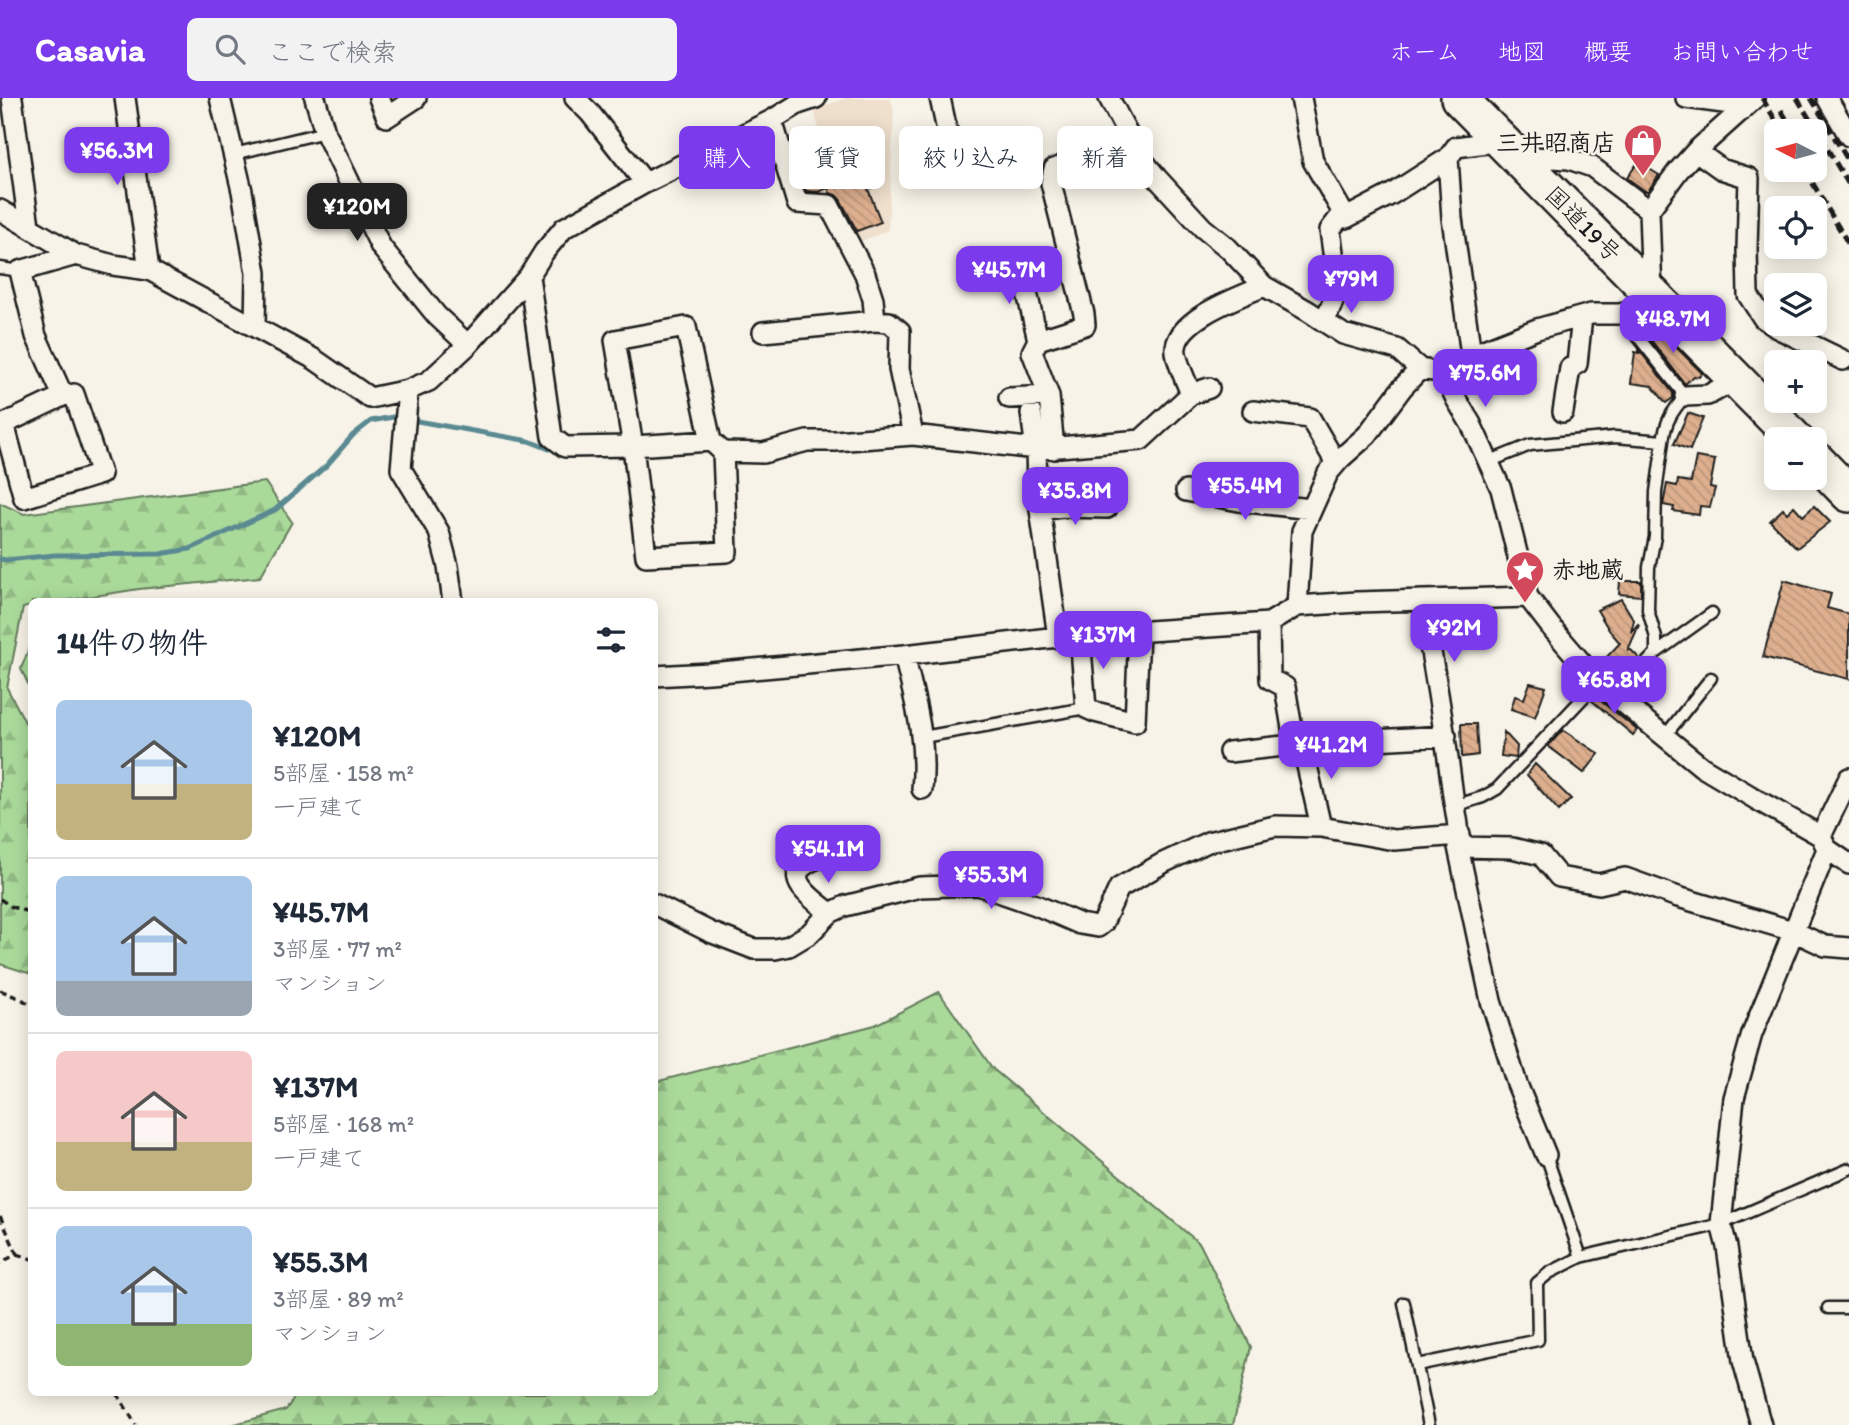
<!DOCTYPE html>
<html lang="ja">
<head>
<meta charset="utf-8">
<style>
  :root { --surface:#fff; --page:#f2f2f3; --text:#1f2937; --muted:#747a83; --line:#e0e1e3; --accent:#7c3aed }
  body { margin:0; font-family:Itim,"Klee One",sans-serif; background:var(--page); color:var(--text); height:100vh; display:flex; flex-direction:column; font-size:26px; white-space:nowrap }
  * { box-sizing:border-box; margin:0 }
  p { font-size:23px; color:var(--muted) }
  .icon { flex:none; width:38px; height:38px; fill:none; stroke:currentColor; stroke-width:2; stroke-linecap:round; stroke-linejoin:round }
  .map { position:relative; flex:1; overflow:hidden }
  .drawer { position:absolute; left:28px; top:500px; width:630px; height:798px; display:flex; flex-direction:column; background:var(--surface); border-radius:10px; box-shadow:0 4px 18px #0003 }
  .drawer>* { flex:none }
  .hud { position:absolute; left:679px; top:28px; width:665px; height:63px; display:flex; gap:14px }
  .needle { width:46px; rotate:276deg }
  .fabs { position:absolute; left:1764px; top:21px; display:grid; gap:14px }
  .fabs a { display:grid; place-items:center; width:63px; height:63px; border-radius:10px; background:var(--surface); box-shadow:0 4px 18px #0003; font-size:35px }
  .price { position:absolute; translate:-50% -60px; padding:0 16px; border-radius:14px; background:var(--accent); color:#fff; font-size:23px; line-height:46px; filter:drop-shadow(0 2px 4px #0008) }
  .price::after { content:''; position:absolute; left:50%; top:42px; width:21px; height:16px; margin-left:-10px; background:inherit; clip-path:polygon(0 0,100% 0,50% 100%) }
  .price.current { background:#222; color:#fff }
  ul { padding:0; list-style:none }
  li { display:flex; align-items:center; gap:21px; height:175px; padding:0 28px }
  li+li { border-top:2px solid var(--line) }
  li span { display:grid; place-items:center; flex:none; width:196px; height:140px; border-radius:10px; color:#555 }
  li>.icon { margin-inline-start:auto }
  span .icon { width:84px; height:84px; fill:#fffc; stroke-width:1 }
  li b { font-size:30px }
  h2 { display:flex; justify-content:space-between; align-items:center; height:84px; padding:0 28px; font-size:30px }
  .pill { padding:0 24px; border-radius:10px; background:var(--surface); box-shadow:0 4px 18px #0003; font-size:24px; line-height:63px }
  .pill.current { background:var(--accent); color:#fff }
  header { display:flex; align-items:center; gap:42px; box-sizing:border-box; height:98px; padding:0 35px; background:var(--accent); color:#fff }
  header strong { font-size:33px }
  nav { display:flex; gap:38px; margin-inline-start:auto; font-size:24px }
  .search { width:490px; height:63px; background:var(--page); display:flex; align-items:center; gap:18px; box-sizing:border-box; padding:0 24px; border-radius:10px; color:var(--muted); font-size:26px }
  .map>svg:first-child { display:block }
</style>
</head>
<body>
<header>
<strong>Casavia</strong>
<div class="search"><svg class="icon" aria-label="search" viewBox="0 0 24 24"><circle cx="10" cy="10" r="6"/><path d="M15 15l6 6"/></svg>ここで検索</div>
<nav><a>ホーム</a><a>地図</a><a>概要</a><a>お問い合わせ</a></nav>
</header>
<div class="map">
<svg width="1849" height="1327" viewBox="0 0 1849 1327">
  <defs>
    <pattern id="forest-firs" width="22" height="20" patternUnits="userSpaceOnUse" patternTransform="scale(1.75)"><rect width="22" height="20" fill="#aada9a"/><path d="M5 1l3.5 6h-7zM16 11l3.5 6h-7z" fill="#92ba84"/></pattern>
    <pattern id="cemetery-stones" width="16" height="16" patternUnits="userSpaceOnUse" patternTransform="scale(1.75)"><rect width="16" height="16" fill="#aada9a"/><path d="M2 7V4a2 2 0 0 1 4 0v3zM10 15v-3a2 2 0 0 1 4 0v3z" fill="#92ba84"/></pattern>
    <pattern id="building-back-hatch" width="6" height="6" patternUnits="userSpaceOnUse" patternTransform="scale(1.75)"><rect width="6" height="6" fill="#ddaf8e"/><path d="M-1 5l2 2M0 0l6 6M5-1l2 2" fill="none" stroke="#bd967a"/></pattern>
  </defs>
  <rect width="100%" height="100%" fill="#f7f3e8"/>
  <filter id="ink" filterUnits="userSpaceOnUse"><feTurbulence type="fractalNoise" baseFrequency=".0143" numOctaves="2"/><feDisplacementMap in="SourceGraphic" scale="14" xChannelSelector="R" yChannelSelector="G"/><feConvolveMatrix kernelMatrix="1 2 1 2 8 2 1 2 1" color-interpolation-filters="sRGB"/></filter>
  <g filter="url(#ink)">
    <path fill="#efdfcd" d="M847 0H890L894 12 888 132 855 146 832 102 800 100 787 53 821 39 814 11Z"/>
    <path fill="url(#forest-firs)" stroke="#637b5b" stroke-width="2" d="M265 384 292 424 260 479 139 491 56 504H32L31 508 23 510 7 590 31 635V876L0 866V405L24 416Z
      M939 894 993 971 1200 1146 1251 1249 1233 1327H231L286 1312 297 1295H654L655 984 875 927Z"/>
    <path fill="url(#cemetery-stones)" stroke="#637b5b" stroke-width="2" d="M31 545V592L21 571Z"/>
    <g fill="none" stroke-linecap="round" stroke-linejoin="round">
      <path stroke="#5a8992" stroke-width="5" d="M417 323 529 343 549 351
        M0 461 6 462 55 457 160 456 190 451 275 412 327 367 353 337 371 323 393 319 401 320"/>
    </g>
    <path fill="url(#building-back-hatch)" stroke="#1c1c1c" stroke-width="2" d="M823 44 833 71 862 61 874 89 868 91 881 124 857 133 840 101 836 97 830 95 828 90 818 94 806 93 795 55Z
      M1638 64 1659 77 1648 93H1645L1627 80Z
      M1653 226 1702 275 1699 279 1694 278 1685 286 1644 233Z
      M1639 252 1673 295V300L1666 305 1652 288 1631 285 1635 254 1639 255Z
      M1688 315 1703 320 1690 352 1674 346Z
      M1696 359 1715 362 1710 389 1715 390 1710 409 1700 408 1699 417 1673 413 1674 409 1663 407 1667 386 1677 388 1678 382 1691 384Z
      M1794 408 1803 418 1814 408 1830 424 1797 450 1770 423 1783 411 1787 415Z
      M1784 482 1831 496 1827 510 1849 516V581L1763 559Z
      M1620 483H1641V498L1619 496Z
      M1621 501 1634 522 1631 534 1638 526 1639 527 1628 552H1631L1640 561 1620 582 1603 563 1620 545 1609 532 1597 512Z
      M1530 585 1546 589 1535 619 1511 611 1515 598 1524 601Z
      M1595 598 1637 632 1633 637 1591 602Z
      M1461 626H1476L1478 657 1462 659Z
      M1563 632 1599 656 1584 675 1548 648Z
      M1504 634 1517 648 1516 660 1501 658Z
      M1535 666 1571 701 1559 713 1527 677Z"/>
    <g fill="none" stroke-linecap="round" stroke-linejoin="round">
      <g stroke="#1c1c1c" stroke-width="15">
        <path id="lane" d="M234 56 325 34
          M0 170 20 173
          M1488 364 1530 347 1615 339 1663 343C1666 322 1672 314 1685 298L1620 216
          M1656 555 1712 515
          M1615 598 1656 555V540L1648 512 1649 469 1655 439 1656 394 1663 343
          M1665 638 1711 580
          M923 639 1086 610
          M1454 708 1483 699 1497 691 1598 584
          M1546 1057 1581 1159 1721 1126 1849 1071
          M1404 1205 1429 1327
          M1828 1210H1849
          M1417 1267 1538 1242 1537 1185 1549 1175 1581 1159"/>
      </g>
      <g stroke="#1c1c1c" stroke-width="24">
        <path id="street" d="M12 0 29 128
          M125 0 149 172
          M220 0 242 93 256 175 255 228
          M315 0 325 34 381 149 437 218 468 247
          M379 0 387 19 416 0
          M575 0 590 15 645 85
          M940 0 951 51
          M1109 0 1131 42 1145 65 1157 80 1203 130 1228 150 1264 188 1308 213 1343 236 1397 251 1420 271 1444 275 1471 257 1537 231 1591 216H1619L1649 210 1652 197 1649 112 1678 73 1696 53 1755 0
          M1301 0 1313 63 1346 120 1392 96 1448 60
          M1686 0 1746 8
          M1827 0 1849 38
          M772 22 797 105 829 107 865 176 873 201 875 223 889 224 900 233 899 271 913 337
          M1696 53 1721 71 1749 80 1747 151 1748 197 1763 220 1777 230 1843 262
          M1515 58 1569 61 1592 69 1649 112
          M0 112 76 157 113 167 149 172 314 261 370 300 408 292 429 283 468 247 529 178 544 154 564 130 645 85 772 22 798 6 816 0
          M1020 165 1038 242
          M529 178 552 339 565 349 633 348 711 343
          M1325 223 1338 191 1330 132 1343 115
          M686 229 711 343 723 354 727 454 646 458 633 348 615 242Z
          M763 234 875 223
          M1471 257 1452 120 1448 60 1456 49 1501 43
          M1444 275 1456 301 1471 326 1501 391 1528 499 1551 529 1598 584 1702 669 1759 703 1821 738 1827 751 1849 766
          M408 292 401 371 439 434 448 468 453 504
          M1191 296 1209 290
          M63 298 4 326 24 400 101 376 74 296 63 298 36 238 20 173 76 157
          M1685 298 1708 297 1736 282
          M1009 300 1049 298
          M1253 313 1310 320 1336 365
          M1563 314 1570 270 1577 266 1582 219
          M1031 315 1036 351 1037 390 1058 539
          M1054 351 1049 298 1032 254 1038 242 1085 227 1084 216 1051 85 1054 71 1067 66H1080L1097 75H1116L1145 65
          M723 354 763 355 807 343H835L913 337 1036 351 1141 342 1191 296C1187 285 1174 259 1176 249 1180 219 1240 199 1264 188
          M1186 393 1239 403 1311 411
          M1040 412 1061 409 1107 410
          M1422 502C1433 564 1444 627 1452 690 1454 710 1461 729 1458 749L1491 903 1517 986 1546 1057
          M1297 508 1302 433 1328 375 1340 361 1367 337 1402 290 1420 271
          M1269 525 1270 581 1285 589 1295 648
          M1080 539 1086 610 1095 614 1135 624 1139 535
          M904 557C915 603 927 643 922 691
          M654 578 710 575 904 557 1058 539 1269 525 1297 508 1357 504 1528 499
          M1302 646 1321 729
          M1229 654 1302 646 1446 638
          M1821 738 1849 680
          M1458 749 1512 750 1541 757 1559 779 1599 786 1625 780 1678 799 1793 833 1825 848 1849 850
          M821 759C816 761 810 763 805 767 782 782 818 805 830 815
          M654 806 710 834 754 851H775L789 848 809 836 830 815 845 808 920 789 978 787 1036 807 1080 826 1098 829 1103 825 1119 790 1163 765 1208 744 1275 728 1321 729 1394 742 1460 737
          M1761 1327 1743 1263 1727 1149 1721 1126 1734 1000 1752 936 1827 751"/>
      </g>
      <g stroke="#1c1c1c" stroke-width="40">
        <path id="highway" d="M1459 0 1795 341
          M1815 361 1849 396"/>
      </g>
      <path stroke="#1c1c1c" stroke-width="3.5" stroke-dasharray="7 5" stroke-linecap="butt" d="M0 801 12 809 32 815
        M0 892 23 902 32 908
        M0 1118 17 1156 0 1165
        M17 1156 32 1161
        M117 1295 136 1327"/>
      <use href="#lane" stroke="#f7f3e8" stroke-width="10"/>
      <use href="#street" stroke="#f7f3e8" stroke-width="19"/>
      <use href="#highway" stroke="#f7f3e8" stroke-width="35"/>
      <path stroke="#1c1c1c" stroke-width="5" stroke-dasharray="10 5" stroke-linecap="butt" d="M1762 0 1782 33
        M1797 0 1849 87
        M1811 0 1849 64
        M1781 12 1794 33
        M1805 72 1849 147"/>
    </g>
  </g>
  <defs>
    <g id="shop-pin" transform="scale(2.0125)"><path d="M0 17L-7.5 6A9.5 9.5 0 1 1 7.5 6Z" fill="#d1495b" stroke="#f7f3e8"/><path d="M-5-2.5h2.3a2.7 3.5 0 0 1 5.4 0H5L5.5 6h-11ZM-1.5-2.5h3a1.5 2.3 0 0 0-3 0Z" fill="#fff"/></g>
    <g id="sight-pin" transform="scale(2.0125)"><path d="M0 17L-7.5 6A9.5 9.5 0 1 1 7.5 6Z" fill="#d1495b" stroke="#f7f3e8"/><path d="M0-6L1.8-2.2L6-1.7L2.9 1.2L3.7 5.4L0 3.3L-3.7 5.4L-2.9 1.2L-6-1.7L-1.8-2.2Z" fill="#fff"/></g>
  </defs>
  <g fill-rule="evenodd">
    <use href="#shop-pin" x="1643" y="45"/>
    <use href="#sight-pin" x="1525" y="472"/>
  </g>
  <g text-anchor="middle" stroke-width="5" stroke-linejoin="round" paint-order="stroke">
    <g font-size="24" font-weight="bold" fill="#1c1c1c" stroke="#f7f3e8" text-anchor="end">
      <text x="1616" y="53">三井昭商店</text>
      <text x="1552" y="480" text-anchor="start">赤地蔵</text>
    </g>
    <g font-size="24" fill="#1c1c1c" stroke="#f7f3e8">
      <text transform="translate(1583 126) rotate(45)" y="8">国道19号</text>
    </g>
  </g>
</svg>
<div class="fabs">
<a><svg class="needle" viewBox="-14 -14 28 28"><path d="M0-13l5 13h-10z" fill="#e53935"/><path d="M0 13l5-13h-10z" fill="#747a83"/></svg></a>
<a><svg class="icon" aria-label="locate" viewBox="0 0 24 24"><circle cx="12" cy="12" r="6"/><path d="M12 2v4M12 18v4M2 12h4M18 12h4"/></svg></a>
<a><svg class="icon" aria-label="layers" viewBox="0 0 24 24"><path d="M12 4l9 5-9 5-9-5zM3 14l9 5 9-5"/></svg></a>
<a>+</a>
<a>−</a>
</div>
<b class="price" style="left:117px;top:89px">¥56.3M</b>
<b class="price current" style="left:357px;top:145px">¥120M</b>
<b class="price" style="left:1009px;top:208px">¥45.7M</b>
<b class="price" style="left:1351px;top:217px">¥79M</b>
<b class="price" style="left:1673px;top:257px">¥48.7M</b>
<b class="price" style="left:1485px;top:311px">¥75.6M</b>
<b class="price" style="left:1245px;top:424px">¥55.4M</b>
<b class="price" style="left:1075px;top:429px">¥35.8M</b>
<b class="price" style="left:1454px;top:566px">¥92M</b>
<b class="price" style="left:1103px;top:573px">¥137M</b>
<b class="price" style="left:1614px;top:618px">¥65.8M</b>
<b class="price" style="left:1331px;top:683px">¥41.2M</b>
<b class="price" style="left:828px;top:787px">¥54.1M</b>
<b class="price" style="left:991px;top:813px">¥55.3M</b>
<div class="hud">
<a class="pill current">購入</a>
<a class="pill">賃貸</a>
<a class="pill">絞り込み</a>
<a class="pill">新着</a>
</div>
<section class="drawer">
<h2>14件の物件<svg class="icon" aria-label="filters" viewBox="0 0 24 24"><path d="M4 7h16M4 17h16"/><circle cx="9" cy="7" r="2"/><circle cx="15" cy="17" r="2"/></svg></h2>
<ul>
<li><span style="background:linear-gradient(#a9c7e8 60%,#c2b280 0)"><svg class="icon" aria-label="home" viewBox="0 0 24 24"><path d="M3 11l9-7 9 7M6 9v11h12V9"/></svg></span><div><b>¥120M</b><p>5部屋 · 158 m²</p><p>一戸建て</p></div></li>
<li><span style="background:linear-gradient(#a9c7e8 75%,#9aa5b1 0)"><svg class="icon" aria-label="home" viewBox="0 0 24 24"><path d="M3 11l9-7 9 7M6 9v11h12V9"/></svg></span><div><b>¥45.7M</b><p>3部屋 · 77 m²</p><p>マンション</p></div></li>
<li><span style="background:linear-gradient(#f6c9c9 65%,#c2b280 0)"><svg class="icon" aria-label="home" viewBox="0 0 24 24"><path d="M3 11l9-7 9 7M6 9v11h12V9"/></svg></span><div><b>¥137M</b><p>5部屋 · 168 m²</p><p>一戸建て</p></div></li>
<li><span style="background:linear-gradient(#a9c7e8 70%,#8fb573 0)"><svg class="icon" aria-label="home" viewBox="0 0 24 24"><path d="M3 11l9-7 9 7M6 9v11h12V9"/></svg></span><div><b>¥55.3M</b><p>3部屋 · 89 m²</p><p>マンション</p></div></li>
</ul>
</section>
</div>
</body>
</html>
